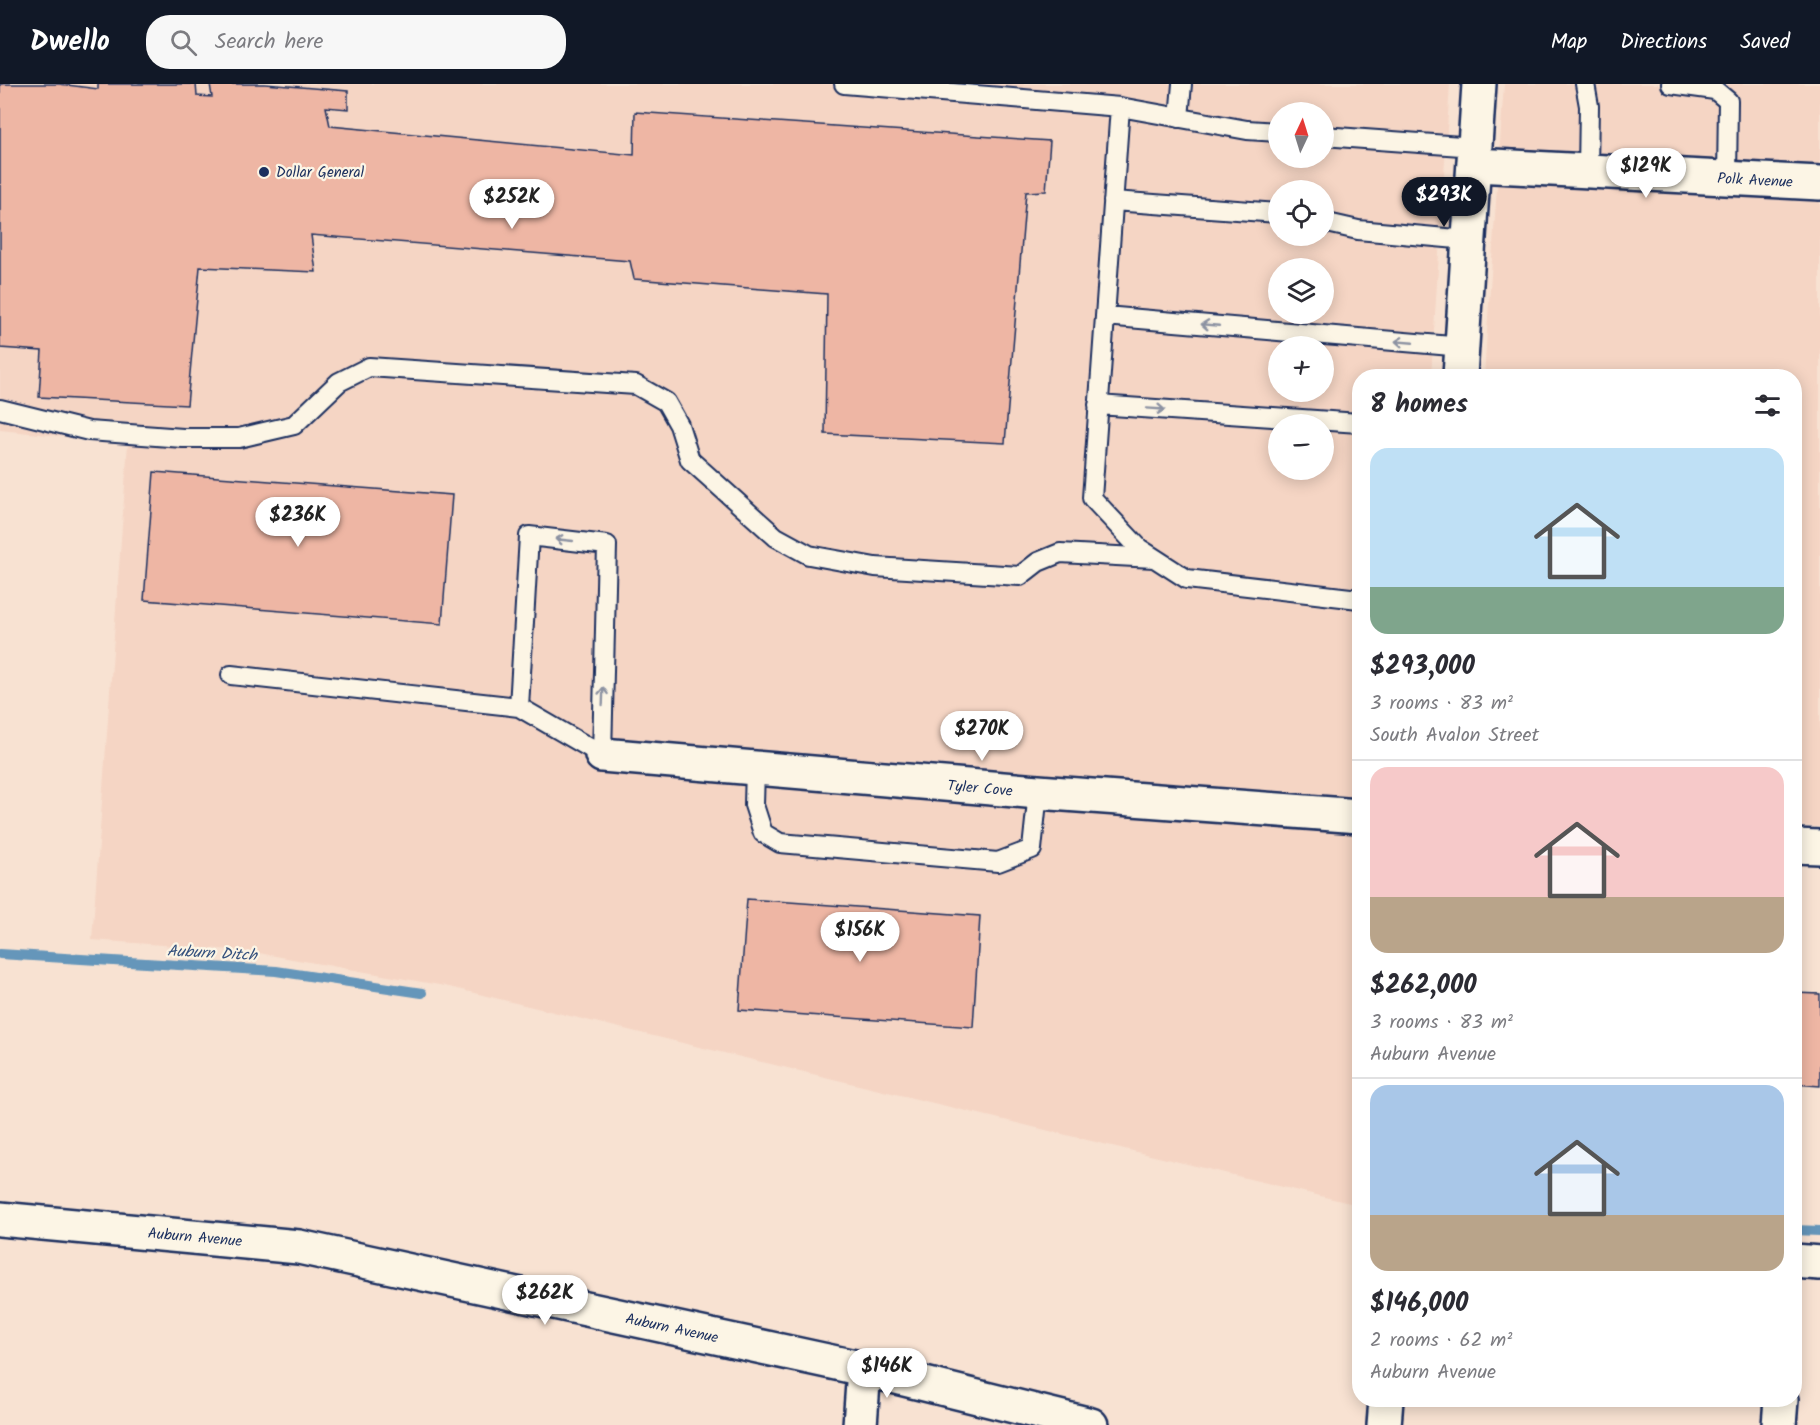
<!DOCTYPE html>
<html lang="en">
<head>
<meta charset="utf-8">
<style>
  :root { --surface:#fff; --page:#f7f7f7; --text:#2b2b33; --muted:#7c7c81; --line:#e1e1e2; --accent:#111827 }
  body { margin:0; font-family:Kalam,sans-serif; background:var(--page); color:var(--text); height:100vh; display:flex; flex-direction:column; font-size:22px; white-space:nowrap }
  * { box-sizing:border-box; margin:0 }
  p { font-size:20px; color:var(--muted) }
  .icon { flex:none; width:33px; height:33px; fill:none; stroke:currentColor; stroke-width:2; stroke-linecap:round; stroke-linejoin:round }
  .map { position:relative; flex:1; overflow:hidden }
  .details { position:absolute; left:1352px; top:285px; width:450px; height:1038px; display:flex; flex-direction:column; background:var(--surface); border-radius:24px; box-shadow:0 3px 15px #0003 }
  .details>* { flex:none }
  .needle { width:39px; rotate:4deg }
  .tools { position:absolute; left:1268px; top:18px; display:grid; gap:12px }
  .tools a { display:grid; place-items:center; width:66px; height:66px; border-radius:50%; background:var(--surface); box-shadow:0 3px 15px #0003; font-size:30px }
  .price { position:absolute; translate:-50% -51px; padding:0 14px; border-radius:21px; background:#fff; color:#222; font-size:20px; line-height:39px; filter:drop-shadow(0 2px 3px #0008) }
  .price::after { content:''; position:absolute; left:50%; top:36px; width:18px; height:14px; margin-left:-9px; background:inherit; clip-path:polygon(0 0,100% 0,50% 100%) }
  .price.current { background:var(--accent); color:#fff }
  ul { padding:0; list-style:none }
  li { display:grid; align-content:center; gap:12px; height:318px; padding:0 18px }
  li+li { border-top:2px solid var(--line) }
  li span { display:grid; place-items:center; height:186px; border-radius:18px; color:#555 }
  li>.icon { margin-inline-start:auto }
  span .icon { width:108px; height:108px; fill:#fffc; stroke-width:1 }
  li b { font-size:26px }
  h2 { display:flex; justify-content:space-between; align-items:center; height:72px; padding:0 18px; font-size:26px }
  header { display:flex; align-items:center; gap:36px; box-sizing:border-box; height:84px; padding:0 30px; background:var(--accent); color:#fff }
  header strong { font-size:28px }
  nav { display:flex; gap:33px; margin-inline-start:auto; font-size:21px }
  .search { width:420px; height:54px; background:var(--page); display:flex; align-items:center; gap:15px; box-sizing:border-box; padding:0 21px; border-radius:24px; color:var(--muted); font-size:22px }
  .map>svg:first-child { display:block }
</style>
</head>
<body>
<header>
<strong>Dwello</strong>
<div class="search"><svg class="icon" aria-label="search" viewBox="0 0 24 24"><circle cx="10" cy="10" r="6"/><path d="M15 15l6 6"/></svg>Search here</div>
<nav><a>Map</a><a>Directions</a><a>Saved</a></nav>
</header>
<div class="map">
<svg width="1820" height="1341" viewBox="0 0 1820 1341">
  <rect width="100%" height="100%" fill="#f8e2d2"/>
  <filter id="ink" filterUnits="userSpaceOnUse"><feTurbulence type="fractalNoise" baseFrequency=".0167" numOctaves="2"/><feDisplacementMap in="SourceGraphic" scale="12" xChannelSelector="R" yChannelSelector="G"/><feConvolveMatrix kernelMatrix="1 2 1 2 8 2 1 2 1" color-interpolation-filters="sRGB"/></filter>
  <g filter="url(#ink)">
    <path fill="#f5d5c4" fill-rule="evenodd" d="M0 0H1450L1431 292H1359L1358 1121 445 902 247 867 92 856 128 359 0 346ZM1278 28H1323V74H1278ZM1278 106H1323V152H1278ZM1278 184H1323V230H1278ZM1278 262H1323V308H1278ZM1278 340H1323V386H1278Z
      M1504 0H1820V743L1794 742V292H1484Z"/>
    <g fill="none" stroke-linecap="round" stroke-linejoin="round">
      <path stroke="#6596ba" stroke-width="10" d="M0 870 276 887 422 909
        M1794 1146 1820 1147"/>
    </g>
    <path fill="#eeb6a4" stroke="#1b2f5e" stroke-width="1.5" d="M0 0H59L98 5V0H196L197 12 212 13 210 0H265L348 7V25L326 23 330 42 634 71 635 28 1050 57 1046 107 1026 108 1005 359 825 350 827 210 634 195 630 177 311 151 316 188 200 183 187 321 39 313 42 267 0 264Z
      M154 388 452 411 442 540 144 516Z
      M747 815 980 832 973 943 739 926Z
      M1794 909 1820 910V1002L1794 1000Z"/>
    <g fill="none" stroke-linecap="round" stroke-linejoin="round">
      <g stroke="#1b2f5e" stroke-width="22">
        <path id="service" d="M844 0 1120 23 1247 46 1278 48
          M1585 0 1589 22 1588 87
          M1671 0 1715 6 1728 17 1727 94
          M1120 23 1092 414 1139 464 1187 495 1359 515
          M1179 34 1182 0
          M1323 52 1475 63
          M1113 117 1278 129
          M1323 138 1358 146 1468 156
          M1105 232 1463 263
          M1098 321 1359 339
          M0 325 89 347 183 354H239L294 341 339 298 369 283 636 301 666 318 679 341 690 376 776 453 809 471 875 483 1020 492 1038 478 1060 469 1154 474
          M231 591 519 623 602 671 607 461 529 452 519 623
          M755 684 754 721 763 749 780 759 998 778 1032 765 1038 708"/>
      </g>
      <g stroke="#1b2f5e" stroke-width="38">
        <path id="minor" d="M1475 81 1820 99
          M602 671 1038 708 1359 732
          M1794 762 1820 763
          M0 1135 299 1163 864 1285 1091 1341
          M1794 1177 1820 1179
          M860 1341 864 1285
          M1779 1341 1781 1316"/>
      </g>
      <g stroke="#1b2f5e" stroke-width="38">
        <path id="tertiary" d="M1460 292 1479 0
          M1384 1341 1386 1316"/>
      </g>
      <use href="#service" stroke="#fcf5e5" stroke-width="18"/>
      <use href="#minor" stroke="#fcf5e5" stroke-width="33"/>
      <use href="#tertiary" stroke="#fcf5e5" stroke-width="33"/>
    </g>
    <defs><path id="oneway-shaft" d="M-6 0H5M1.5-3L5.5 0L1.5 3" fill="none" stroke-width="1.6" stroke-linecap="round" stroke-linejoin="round" transform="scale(1.5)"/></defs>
    <g stroke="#8c92a2">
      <use href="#oneway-shaft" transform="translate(1210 241) rotate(-175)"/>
      <use href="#oneway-shaft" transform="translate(1404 258) rotate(-175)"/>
      <use href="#oneway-shaft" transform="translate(1156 325) rotate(4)"/>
      <use href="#oneway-shaft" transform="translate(564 456) rotate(-174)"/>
      <use href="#oneway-shaft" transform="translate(603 612) rotate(-88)"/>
    </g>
  </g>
  <circle fill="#1b2f5e" stroke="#fcf5e5" stroke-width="2" cx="264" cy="88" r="6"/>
  <g text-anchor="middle" stroke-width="4.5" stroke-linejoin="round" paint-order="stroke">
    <g font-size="15" fill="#1b2f5e" stroke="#fcf5e5" text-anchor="start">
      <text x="276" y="93">Dollar General</text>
    </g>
    <g font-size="15" fill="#1b2f5e" stroke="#fcf5e5">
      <text transform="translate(1755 96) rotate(3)" y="5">Polk Avenue</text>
      <text transform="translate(980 704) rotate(5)" y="5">Tyler Cove</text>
      <text transform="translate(195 1153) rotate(5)" y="5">Auburn Avenue</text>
      <text transform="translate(672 1244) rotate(12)" y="5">Auburn Avenue</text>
    </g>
    <g font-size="16" font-style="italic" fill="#34517d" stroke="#fcf5e5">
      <text transform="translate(212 868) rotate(3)" y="6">Auburn Ditch</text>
    </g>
  </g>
</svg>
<div class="tools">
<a><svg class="needle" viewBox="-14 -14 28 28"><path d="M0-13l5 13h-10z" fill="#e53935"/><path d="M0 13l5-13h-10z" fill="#7c7c81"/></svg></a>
<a><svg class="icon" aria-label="locate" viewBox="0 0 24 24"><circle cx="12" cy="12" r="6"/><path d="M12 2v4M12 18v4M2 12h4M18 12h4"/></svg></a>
<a><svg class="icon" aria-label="layers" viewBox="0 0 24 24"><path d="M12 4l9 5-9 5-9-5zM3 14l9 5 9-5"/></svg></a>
<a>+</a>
<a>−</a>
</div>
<b class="price" style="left:1646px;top:115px">$129K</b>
<b class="price current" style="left:1444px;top:144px">$293K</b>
<b class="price" style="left:512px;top:146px">$252K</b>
<b class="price" style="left:298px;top:464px">$236K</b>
<b class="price" style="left:982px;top:678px">$270K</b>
<b class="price" style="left:860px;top:879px">$156K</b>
<b class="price" style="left:545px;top:1242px">$262K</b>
<b class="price" style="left:887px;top:1315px">$146K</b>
<section class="details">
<h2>8 homes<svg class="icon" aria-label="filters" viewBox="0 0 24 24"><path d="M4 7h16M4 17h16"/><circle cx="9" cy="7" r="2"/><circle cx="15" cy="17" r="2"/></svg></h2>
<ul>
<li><span style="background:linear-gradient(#bfe0f5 75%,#7fa58c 0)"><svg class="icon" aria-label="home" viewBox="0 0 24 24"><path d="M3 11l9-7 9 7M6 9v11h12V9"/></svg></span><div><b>$293,000</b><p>3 rooms · 83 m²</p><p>South Avalon Street</p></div></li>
<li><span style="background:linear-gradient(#f6c9c9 70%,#b9a48a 0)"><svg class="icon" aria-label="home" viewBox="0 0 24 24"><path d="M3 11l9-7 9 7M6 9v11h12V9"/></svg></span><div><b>$262,000</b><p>3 rooms · 83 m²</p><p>Auburn Avenue</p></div></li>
<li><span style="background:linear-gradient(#a9c7e8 70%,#b9a48a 0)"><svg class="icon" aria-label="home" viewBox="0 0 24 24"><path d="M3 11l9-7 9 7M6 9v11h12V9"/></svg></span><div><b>$146,000</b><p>2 rooms · 62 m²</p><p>Auburn Avenue</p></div></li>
</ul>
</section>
</div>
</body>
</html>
